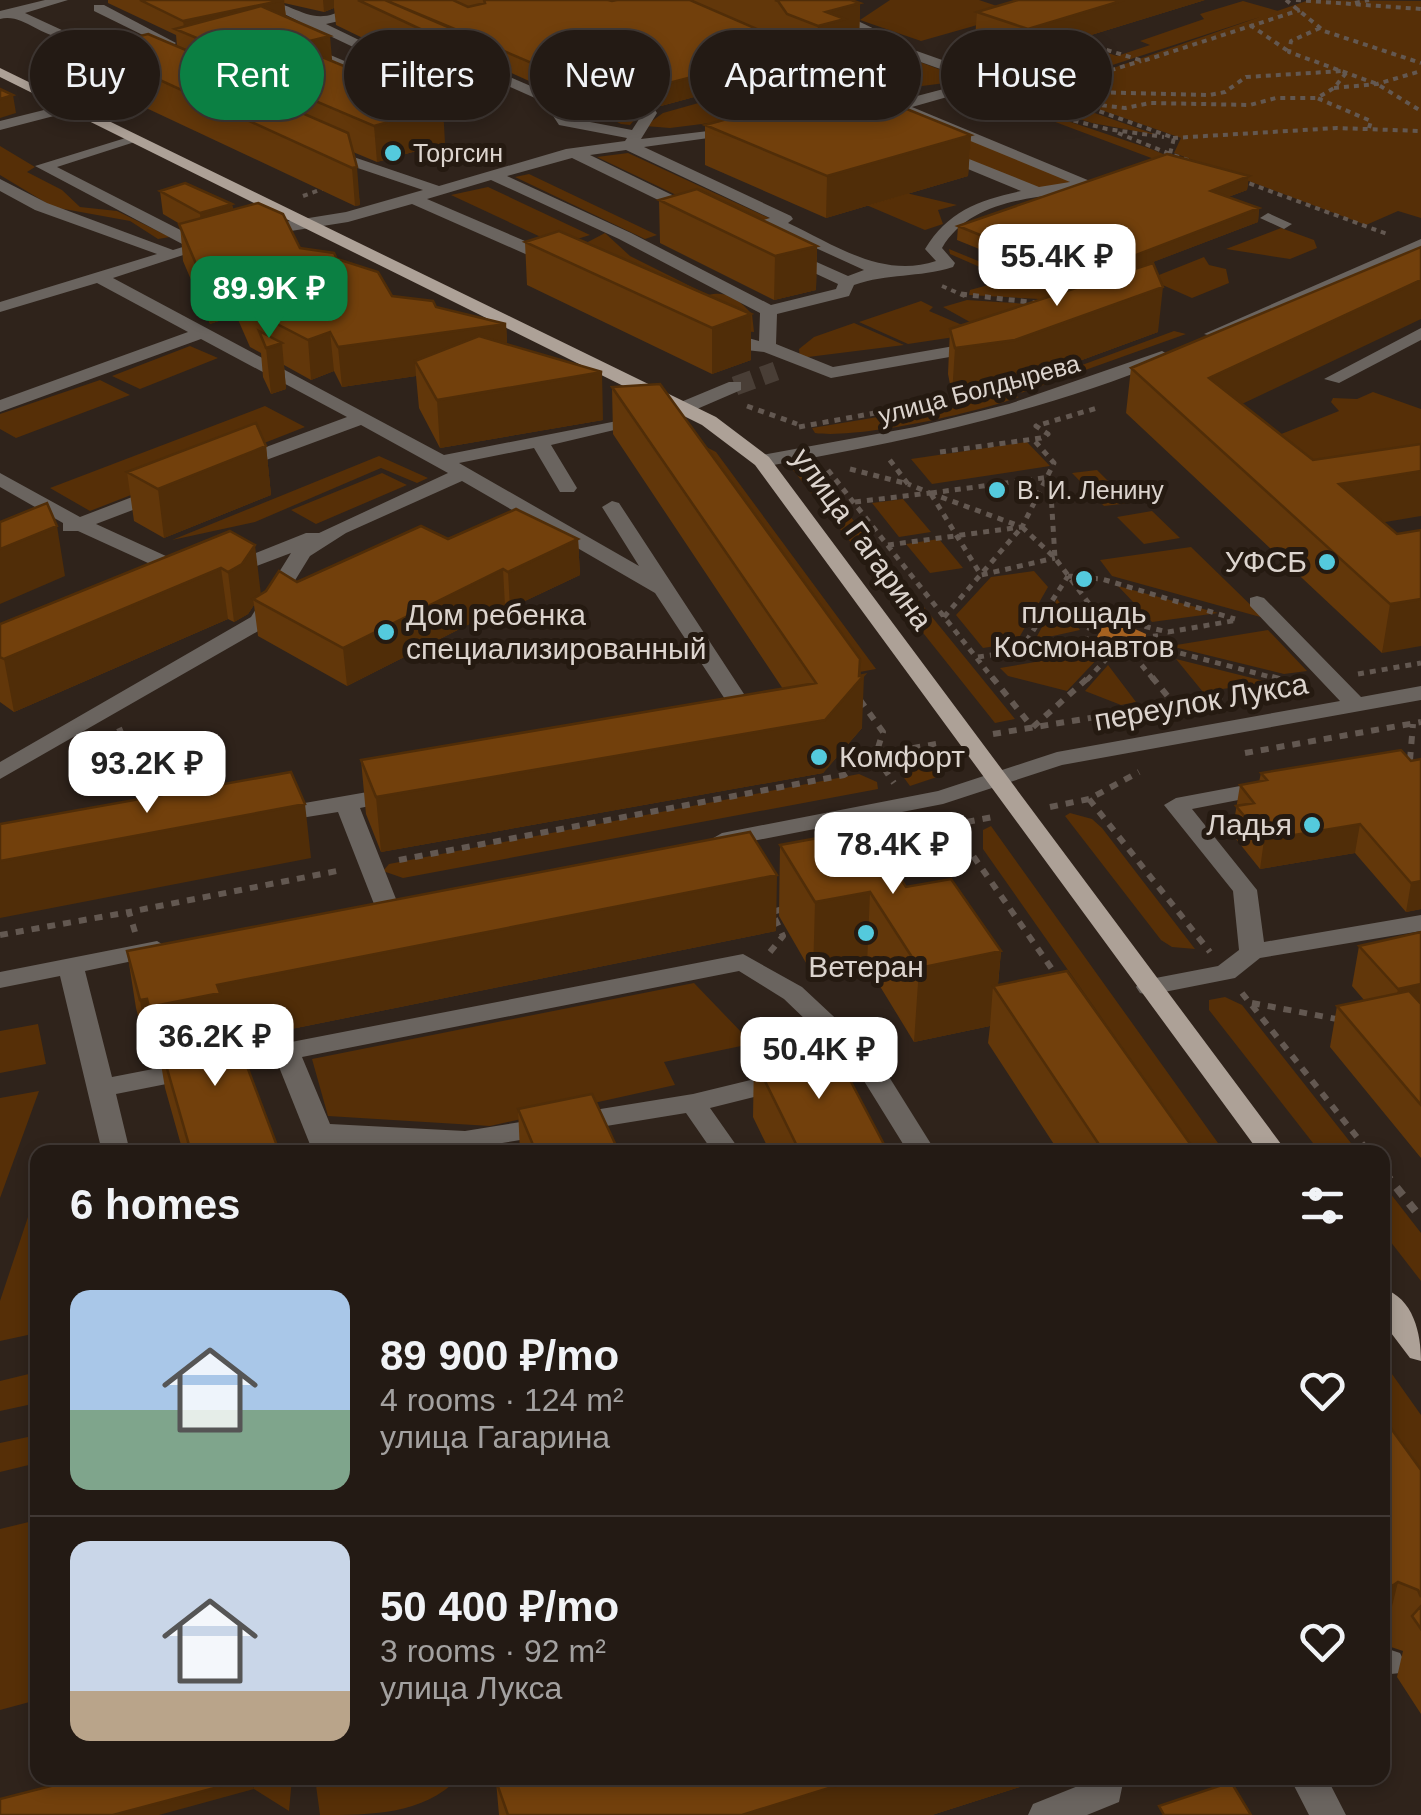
<!DOCTYPE html>
<html lang="en">
<head>
<meta charset="utf-8">
<style>
  :root { --surface:#231a14; --page:#2f2722; --text:#f1f3f6; --muted:#a3a1a0; --line:#403834; --accent:#0b8043 }
  body { margin:0; font-family:Helvetica,sans-serif; background:var(--page); color:var(--text); height:100vh; display:flex; flex-direction:column; font-size:38px; white-space:nowrap }
  * { box-sizing:border-box; margin:0 }
  p { font-size:32px; color:var(--muted) }
  .icon { flex:none; width:55px; height:55px; fill:none; stroke:currentColor; stroke-width:2; stroke-linecap:round; stroke-linejoin:round }
  .map { position:relative; flex:1; overflow:hidden }
  .sheet { position:absolute; left:30px; top:1145px; width:1360px; height:640px; display:flex; flex-direction:column; background:var(--surface); border-radius:20px; box-shadow:0 5px 15px #0003,0 0 0 2px var(--line) }
  .sheet>* { flex:none }
  .top-card { position:absolute; left:30px; top:30px; width:1362px; height:90px; display:flex; gap:20px }
  .price { position:absolute; translate:-50% -85px; padding:0 22px; border-radius:20px; background:#fff; color:#222; font-size:32px; line-height:65px; filter:drop-shadow(0 2px 5px #0008) }
  .price::after { content:''; position:absolute; left:50%; top:60px; width:30px; height:22px; margin-left:-15px; background:inherit; clip-path:polygon(0 0,100% 0,50% 100%) }
  .price.active { background:var(--accent); color:#fff }
  ul { padding:0; list-style:none }
  li { display:flex; align-items:center; gap:30px; height:250px; padding:0 40px }
  li+li { border-top:2px solid var(--line) }
  li span { display:grid; place-items:center; flex:none; width:280px; height:200px; border-radius:20px; color:#555 }
  li>.icon { margin-inline-start:auto }
  span .icon { width:120px; height:120px; fill:#fffc; stroke-width:1 }
  li b { font-size:42px }
  h2 { display:flex; justify-content:space-between; align-items:center; height:120px; padding:0 40px; font-size:42px }
  .chip { padding:0 35px; border-radius:45px; background:var(--surface); box-shadow:0 5px 15px #0003,0 0 0 2px var(--line); font-size:35px; line-height:90px }
  .chip.active { background:var(--accent); color:#fff }
  .map>svg:first-child { display:block }
</style>
</head>
<body>
<div class="map">
<svg width="1421" height="1815" viewBox="0 0 1421 1815">
  <rect width="100%" height="100%" fill="#2f231b"/>
  <path fill="#562f07" d="M890 0H979L1000 7 1002 18 921 41 860 20Z
    M1309 0 1421 1V218L1398 211 1366 225 1174 153 1181 138 1047 91Z
    M1243 1 1278 11 1042 88 1007 75 1026 77 1105 52 1117 56 1150 45 1140 41 1204 19 1200 14Z
    M648 14 868 103 670 128 645 126 663 113 776 81 779 77Z
    M867 42 949 73 953 82 891 90 875 84 909 73 845 48Z
    M998 79 1157 135 1092 123 986 89Z
    M542 83 577 88 636 118 630 125 621 124Z
    M1026 107 1151 149 1168 156 1154 159 1018 108Z
    M931 123 1069 179V183L1040 189 894 130Z
    M0 146 35 167 27 172 62 190 80 207 117 211 170 237 158 239 130 221 53 207 0 175Z
    M628 153 771 219 743 227 597 157Z
    M529 174 657 235 645 239 515 177Z
    M864 183 957 205 938 210 943 224 925 230 824 187Z
    M488 187 590 235 558 245 451 195Z
    M1281 228 1314 240 1317 248 1290 259 1226 249Z
    M605 233 630 256 708 295C728 290 739 300 752 314L754 332 743 331 586 243Z
    M949 249 1076 301 969 295 970 290 992 284 989 271 950 254Z
    M1204 257 1209 265 1226 269 1229 283 1192 298 1149 279Z
    M967 300 1060 306 986 331 943 307Z
    M921 301 933 307 929 311 981 333 908 344 859 322Z
    M854 323 904 345 800 358 799 349 814 337Z
    M1174 331 1186 334 1021 393 1028 385Z
    M190 346 218 358 140 389 112 376Z
    M100 380 130 395 16 438 0 429V414Z
    M1373 392 1421 409V467L1319 484 1269 439 1339 411 1331 402 1333 398 1357 399Z
    M1009 395 1019 397C976 413 860 439 815 433L812 428Z
    M265 406 305 427 90 511 50 488Z
    M673 430 716 452 876 669 854 673Z
    M1027 442 1050 466 932 484 911 459Z
    M379 456 428 478 417 483 381 468 255 522 172 540Z
    M810 467 1015 719 995 723 793 470Z
    M1097 470 1130 503 1104 506 1072 473Z
    M382 473 407 485 316 524 291 510Z
    M903 499 931 532 899 537 872 503Z
    M1152 511 1180 538 1144 544 1117 517Z
    M939 539 963 568 930 573 906 544Z
    M1191 547 1264 618 1112 576 1100 560Z
    M1034 571 1048 587 1016 643 983 648 956 615 991 577Z
    M1118 586 1218 613 1152 622Z
    M1057 599 1080 630 1035 640Z
    M1268 630 1307 671 1284 674 1170 646Z
    M1093 652 1101 655 1067 691 1008 676 1000 668Z
    M1176 659 1268 682 1203 692Z
    M1108 665 1136 702 1121 705 1085 691Z
    M936 749 942 763 937 777 910 786 899 771 917 766 911 753Z
    M859 774 877 782 878 789 403 878 383 871 389 864Z
    M1070 813 1092 819 1102 828 1195 949 1172 947 1161 940 1065 816Z
    M991 826 1218 1143V1152L1195 1151 983 849V830Z
    M694 983 744 1035 789 1025 799 1034 664 1062 675 1085 490 1126 328 1116 312 1059Z
    M1225 997 1242 1005 1358 1152H1320L1209 1010V1000Z
    M38 1024 46 1064 0 1073V1031Z
    M39 1091 0 1198V1098Z
    M1383 1184 1421 1233V1281L1383 1232Z
    M37 1190V1333L0 1341V1301Z
    M1382 1360 1421 1415V1473L1383 1418Z
    M37 1372V1403L0 1411V1381Z
    M37 1435V1463L0 1472V1443Z
    M37 1520V1700L0 1710V1529Z
    M251 1778H292L289 1811 254 1789Z
    M315 1778H459C422 1815 371 1815 320 1815Z"/>
  <path fill="#a56120" d="M1126 625 1146 634 1145 646 1114 650 1096 639 1102 627Z"/>
  <g fill="none" stroke-linecap="round" stroke-linejoin="round">
    <path stroke="#493e36" stroke-width="19" stroke-dasharray="19 10" stroke-linecap="butt" d="M735 386 776 371"/>
    <path stroke="#635851" stroke-width="4" stroke-dasharray="5 5" stroke-linecap="butt" d="M1286 0 1324 31 1421 63
      M1296 0 1421 9
      M1355 3 1369 0
      M1250 25 1288 51
      M1320 28 1291 41 1289 52 1377 84 1421 111
      M1097 47 1143 61 1300 10
      M1346 73 1334 88 1317 98 1371 121 1369 128
      M1334 88 1377 84 1421 71
      M1043 91 1174 138 1170 154 1191 161
      M1051 91 1210 95 1225 92 1246 77 1342 71
      M1004 97 1043 91 1141 61
      M996 101 1107 129 1164 137
      M1082 103 1125 108 1150 103 1250 105 1276 98H1317
      M1118 133 1170 154
      M1173 138 1337 128 1421 131
      M1240 180 1387 234
      M303 196 325 188
      M942 286 967 297"/>
    <path stroke="#635851" stroke-width="5" stroke-dasharray="6 6" stroke-linecap="butt" d="M961 294 1037 303
      M747 406 797 424
      M799 427 891 410
      M940 452 1041 438 1048 434 1036 426 1097 408
      M850 469 908 484 889 459
      M828 470 994 680
      M1050 478 1055 558
      M930 493 1022 527 1054 463 1033 439
      M931 493 1050 477
      M931 494 981 575 1055 558
      M855 502 930 493 908 484
      M1022 527 1055 558 1102 621
      M888 545 1021 527
      M1068 576 1102 579 1235 619
      M944 617 1021 528
      M1086 641C1107 659 1133 661 1157 647L1155 632
      M1157 647 1282 680
      M1020 651 1068 576
      M1134 656 1154 680
      M978 657 1086 641 1090 627 1118 620 1168 632 1238 620
      M1358 674 1421 663
      M1087 680 1110 655"/>
    <path stroke="#635851" stroke-width="6" stroke-dasharray="8 8" stroke-linecap="butt" d="M992 677 1032 727
      M1152 677 1174 704
      M1272 677 1291 682
      M860 700 883 732 876 754
      M1033 727 1089 677
      M119 728 152 804
      M993 734 1302 683
      M1245 753 1421 722
      M875 755 894 783
      M1410 760 1413 724
      M1089 799 1210 952
      M1050 807 1089 799 1139 772
      M946 817 1059 979
      M951 825 993 817
      M874 854 929 836 937 824
      M399 860 844 775 875 755 941 743
      M135 932 129 912 342 870
      M0 935 129 912
      M770 952 783 936 772 912 787 908
      M1242 993 1369 1152
      M1252 1003 1342 1020
      M1382 1170 1386 1175"/>
    <path stroke="#635851" stroke-width="8" stroke-dasharray="10 10" stroke-linecap="butt" d="M1384 1172 1421 1218"/>
    <path fill="#6a645f" fill-rule="evenodd" d="M45 0H68L25 13 64 31V37C41 38 23 13 0 19V11Z
      M257 0C297 0 311 33 350 5L348 0H362V9L348 19 326 24 489 103 440 120 438 128H428L427 115 469 102 311 27 269 35V29L300 22Z
      M777 0C809 0 874 23 897 44L993 78V84L912 107 1090 181C1074 196 1058 194 1037 197 999 203 962 214 942 248L955 263 953 267C918 278 888 273 854 285L849 296 777 314 776 344 833 367 983 341 992 346 989 350 831 378 764 352 737 349 714 336 723 331 759 341 760 313 619 239 491 180 427 199 560 256V264H548L412 204 348 222 259 236 251 231 259 226 346 212 423 190 322 156 319 153 327 148 439 186 566 149 625 141 627 138 559 125 544 102 447 59V53L452 52 554 96 569 118 632 130 645 110H655L657 113 641 139 742 127 744 130 737 134 644 147 791 216 793 219 788 223C835 245 883 279 936 261L925 249C948 211 979 200 1021 191L934 155V149H944L1039 187 1070 182 895 110 861 115V109L881 105 774 61 758 42 760 39H770L784 55 898 101 974 81 887 50 875 39ZM626 150 770 218 735 229V235L772 228 864 270 848 276 794 252H782V258L838 284 836 289 771 305 631 233 507 176 572 158 689 215H701V209L590 155Z
      M94 5H104L176 43 153 61H143V55L159 43 94 11Z
      M73 34 127 57 130 63 27 90V84L113 61 68 41 66 38Z
      M302 43 361 68 383 93 371 96 351 74 297 50V44Z
      M72 103 79 107 77 110 0 130V121Z
      M132 136 144 139 57 167 202 241 215 237 223 242 113 278 444 455 612 422 676 404 729 382H741V390L690 412 551 445 577 488 574 492H560L534 448 459 463 639 566 602 507 612 501 619 503 763 723 760 728H744L655 593 462 481 346 533 310 556 267 626 0 779V762L251 617 291 553 225 578 218 576V568L306 533H319L448 473 361 425 242 469H228V461L347 417 201 339 0 412V400L188 332 97 283 0 312V302L157 254 35 210 0 191V179L47 203 173 250 186 246 35 166Z
      M1268 213 1292 224 1284 229 1260 218Z
      M1421 239V250L1219 338 1204 334Z
      M1421 328V340L1339 383 1324 379Z
      M1162 351 1171 356 1168 360C1037 414 901 442 762 467L752 461 762 455 915 427 1009 404Z
      M0 473 80 517 153 489H167V497L96 524 179 562 189 560 199 566 184 573H170L78 531H63V523L0 487Z
      M1257 596 1264 598 1361 697 1421 686V700L1062 765 943 804 722 847 710 840 722 833 938 791 1057 752 1340 701 1250 606V598Z
      M1272 780 1284 787 1280 792 1192 809 1257 890 1264 942 1421 915V931L1260 958 1235 978 1149 995 1140 993 1136 987 1140 981 1218 966 1239 950 1233 891 1164 805 1176 798Z
      M396 787 408 794 404 799 360 808 398 904 386 911 374 904 338 812 276 822 264 815 276 808Z
      M157 941 170 949 166 954 85 971 112 1077 743 954 802 987 876 1056 936 1152H908L856 1068 784 999 739 971 302 1057 330 1124 465 1131 693 1094 784 1072 794 1075 798 1081 794 1087 710 1108 741 1152H713L686 1113 465 1149 337 1143 341 1152H313L277 1062 116 1094 130 1152H102L60 976 0 988V972Z
      M1382 1647 1400 1653 1405 1663 1400 1673 1382 1675Z
      M1088 1778H1124L1119 1802 1087 1815H1028L1033 1804 1088 1782Z
      M1290 1778H1327L1346 1815H1309Z"/>
    <path fill="#ada197" fill-rule="evenodd" d="M0 68 716 417 769 457 1287 1152H1259L755 465 702 425 0 77Z
      M1382 1288C1414 1298 1421 1334 1421 1361L1410 1358 1382 1321Z"/>
  </g>
  <path fill="#62370a" fill-rule="evenodd" d="M108 0H608L612 1 617 0H851L860 3 859 41 844 45V57L817 64 790 53V71L661 106 603 80 556 93 482 60 483 78 476 93 336 25 334 8 324 12 284 3 286 16 332 61 445 143 377 162 353 152 360 205 355 206 95 84 90 48 177 46 176 35 108 3ZM765 33 777 39 785 50 773 45Z
    M1205 0 1026 55 975 38 977 12Z
    M705 125 971 135 968 176 826 218 705 165Z
    M1249 176 1247 190 1228 197 1259 208 1258 222 1129 271 1158 332 1011 386 952 394 948 374 950 329 1076 288 957 240 958 226Z
    M160 191 232 204 233 210 300 248 337 259 392 296 506 324 507 345 603 420 440 448 419 408 416 376 342 387 334 371 311 380 284 365 286 389 271 394 263 377 261 353 250 347 236 315 210 324 183 261 180 224 163 214Z
    M659 200 817 246 816 290 774 300 660 243Z
    M525 242 751 314V360L712 374 527 285Z
    M1131 368 1242 404 1397 534 1421 530 1382 653 1126 413Z
    M612 387 860 659 862 728 823 773 381 852 366 814 361 760 783 689 613 434Z
    M266 446 271 495 164 538 134 521 127 472Z
    M230 531 260 595 297 582 448 539H578L580 575 510 608 505 606 347 686 258 636 254 605 248 614 234 622 228 619 14 712 0 702V624Z
    M1421 759V909L1406 912 1355 853 1260 869 1232 834 1240 785 1259 782 1261 773Z
    M780 845 1001 951 998 985 1196 1152H1059L988 1043 990 1026 914 1042 867 965 813 975 779 916Z
    M776 931 237 1040 279 1152H183L165 1088 161 1064H158L156 1056 149 1058 136 1008 127 951Z
    M1421 932V1158L1330 1047 1337 1006 1364 1000 1352 986 1359 946Z
    M754 1059 888 1152H770L753 1117Z
    M518 1109 619 1152H520Z
    M1382 1416 1421 1470V1714L1397 1677 1403 1651 1382 1644Z
    M496 1781 1023 1786 932 1815H499Z"/>
  <path fill="#502d08" d="M284 0 286 19 185 33 183 21Z
    M323 0H334V8L324 12Z
    M1124 0H1205L1026 55 1028 29Z
    M860 3 859 41 844 45V57L817 64 818 26 826 12Z
    M330 36 333 70 293 45Z
    M481 40 483 78 476 93 474 54Z
    M790 52V71L661 106V85Z
    M602 61 603 80 556 93 555 73Z
    M13 95 16 113 0 118V99Z
    M443 107 445 143 377 162 374 126Z
    M971 135 968 176 826 218 827 176Z
    M357 167 360 205 355 206 352 168Z
    M1249 176 1247 190 1209 204 1211 191Z
    M232 204 235 228 202 237 200 213Z
    M1259 208 1258 222 1080 290 1081 276Z
    M817 246 816 290 774 300 775 256Z
    M232 276 236 315 210 324 205 285Z
    M1421 280V319L1204 422 1209 378Z
    M1163 287 1158 332 1011 386 952 394 955 348Z
    M751 314V360L712 374V328Z
    M506 324 508 363 415 361 416 376 342 387 338 347Z
    M330 332 334 371 311 380 308 340Z
    M282 343 286 389 271 394 266 348Z
    M602 372 603 420 440 448 437 400Z
    M266 446 271 495 164 538 158 489Z
    M1421 471V516L1332 531 1339 484Z
    M57 526 65 576 0 604V549Z
    M578 539 580 575 510 608 508 572Z
    M255 545 261 595 253 599 254 605 248 614 234 622 228 572Z
    M221 568 228 619 14 712 4 659Z
    M503 569 505 606 347 686 343 648Z
    M1421 599V646L1382 653 1390 604Z
    M860 659 859 680 864 675 862 728 823 773 381 852 376 797 825 720Z
    M305 804 311 858 0 918V861Z
    M1360 824 1355 853 1260 869 1264 840Z
    M777 875 776 931 227 1042 156 1030 161 1064H158L149 1007 217 985Z
    M1421 881V909L1406 912 1411 883Z
    M870 892 867 965 813 975 815 902Z
    M1001 951 997 993 993 986 990 1026 914 1042 919 968Z
    M1421 984V1023L1390 1030 1398 989Z
    M147 999 156 1056 149 1058 140 1000Z
    M1398 1582 1383 1643 1382 1644V1629L1392 1586Z
    M252 1778 254 1789 159 1815H113Z
    M861 1778H1024L1023 1786 932 1815H742Z"/>
  <path fill="#72400c" stroke="#502d08" stroke-width="2.5" d="M140 0H284L183 21Z
    M358 0H385L481 40 474 54Z
    M385 0H453L468 7 485 3 484 0H608L612 1 617 0H690L764 32 773 45 790 52 661 85 602 61 555 73Z
    M775 0H851L860 3 826 12 845 19 818 26 787 14 778 1Z
    M1018 0H1124L1028 29 977 12Z
    M261 6 330 36 293 45 443 107 374 126 254 75 233 53 175 29Z
    M148 34 219 64 240 86 348 133 357 167 352 168 90 48Z
    M850 86 971 135 827 176 705 125Z
    M0 89 13 95 0 99Z
    M1167 154 1249 176 1211 191 1259 208 1081 276 958 226Z
    M185 183 232 204 200 213 160 191Z
    M697 189 817 246 775 256 659 200Z
    M258 203 283 214 300 248 334 253 337 259 378 272 392 296 433 301 436 307 506 324 338 347 330 332 308 340 246 308 232 276 205 285 179 224Z
    M559 231 751 314 712 328 525 242Z
    M1421 247V280L1209 378 1313 460 1421 444V471L1339 484 1397 534 1421 530V599L1390 604 1131 368Z
    M1153 263 1163 287 1015 340 955 348 950 329Z
    M259 331 282 343 266 348Z
    M479 336 602 372 437 400 415 361Z
    M660 384 860 659 859 676 864 675 825 720 376 797 361 760 816 683 612 387Z
    M256 423 266 446 158 489 127 472Z
    M47 503 57 526 0 549V522Z
    M516 509 578 539 508 572 503 569 343 648 253 599 266 591 279 571 297 582 421 526 448 539Z
    M230 531 255 545 242 564 228 572 221 568 4 659 0 657V624Z
    M1401 750 1411 761 1421 759V881L1411 883 1360 824 1264 840 1236 806 1254 803 1240 785 1267 780 1261 773Z
    M291 772 305 804 0 861V824Z
    M867 829 906 887 951 879 1001 951 919 968 870 892 815 902 780 845Z
    M750 832 777 875 217 985 220 993 149 1007 147 999 140 1000 127 951Z
    M1421 932V984L1398 989 1359 946Z
    M1067 971 1196 1152H1104L993 986Z
    M1409 991 1421 1004V1105L1337 1006Z
    M228 1016 279 1151V1152H191L156 1030Z
    M831 1044 888 1152H800L754 1059Z
    M592 1094 619 1152H536L518 1109Z
    M1382 1416 1421 1470V1597L1418 1590 1398 1582 1392 1586 1382 1571Z
    M1421 1606V1629L1412 1616Z
    M82 1778H252L113 1815H0V1799Z
    M508 1778H861L742 1815H508L496 1781Z
    M1231 1782 1251 1815H1164L1159 1806Z"/>
  <g fill="#54cadd" stroke="#251a11" stroke-width="4">
    <circle cx="393" cy="153" r="10"/>
    <circle cx="997" cy="490" r="10"/>
    <circle cx="1327" cy="562" r="10"/>
    <circle cx="1084" cy="579" r="10"/>
    <circle cx="386" cy="632" r="10"/>
    <circle cx="819" cy="757" r="10"/>
    <circle cx="1312" cy="825" r="10"/>
    <circle cx="866" cy="933" r="10"/>
  </g>
  <g text-anchor="middle" stroke-width="10" stroke-linejoin="round" paint-order="stroke">
    <g font-size="25" fill="#dcd4ce" stroke="#251a11" text-anchor="start">
      <text x="413" y="162">Торгсин</text>
      <text x="1017" y="499">В. И. Ленину</text>
    </g>
    <g font-size="25" fill="#dcd4ce" stroke="#251a11">
      <text transform="translate(979 389) rotate(-15)" y="9">улица Болдырева</text>
    </g>
    <g font-size="30" fill="#dcd4ce" stroke="#251a11">
      <text transform="translate(862 539) rotate(54)" y="10">улица Гагарина</text>
      <text transform="translate(1201 702) rotate(-10)" y="10">переулок Лукса</text>
    </g>
    <g font-size="30" fill="#dcd4ce" stroke="#251a11" text-anchor="end">
      <text x="1307" y="572">УФСБ</text>
      <text x="1084" y="623" text-anchor="middle">площадь<tspan x="1084" dy="34">Космонавтов</tspan></text>
      <text x="406" y="625" text-anchor="start">Дом ребенка<tspan x="406" dy="34">специализированный</tspan></text>
      <text x="839" y="767" text-anchor="start">Комфорт</text>
      <text x="1292" y="835">Ладья</text>
      <text x="866" y="977" text-anchor="middle">Ветеран</text>
    </g>
  </g>
</svg>
<b class="price" style="left:1057px;top:309px">55.4K ₽</b>
<b class="price active" style="left:269px;top:341px">89.9K ₽</b>
<b class="price" style="left:147px;top:816px">93.2K ₽</b>
<b class="price" style="left:893px;top:897px">78.4K ₽</b>
<b class="price" style="left:215px;top:1089px">36.2K ₽</b>
<b class="price" style="left:819px;top:1102px">50.4K ₽</b>
<div class="top-card">
<a class="chip">Buy</a>
<a class="chip active">Rent</a>
<a class="chip">Filters</a>
<a class="chip">New</a>
<a class="chip">Apartment</a>
<a class="chip">House</a>
</div>
<section class="sheet">
<h2>6 homes<svg class="icon" aria-label="filters" viewBox="0 0 24 24"><path d="M4 7h16M4 17h16"/><circle cx="9" cy="7" r="2"/><circle cx="15" cy="17" r="2"/></svg></h2>
<ul>
<li><span style="background:linear-gradient(#a9c7e8 60%,#7fa58c 0)"><svg class="icon" aria-label="home" viewBox="0 0 24 24"><path d="M3 11l9-7 9 7M6 9v11h12V9"/></svg></span><div><b>89 900 ₽/mo</b><p>4 rooms · 124 m²</p><p>улица Гагарина</p></div><svg class="icon" aria-label="heart" viewBox="0 0 24 24"><path d="M12 20l-8-8c-3-5 5-10 8-4 3-6 11-1 8 4z"/></svg></li>
<li><span style="background:linear-gradient(#c9d6e8 75%,#b9a48a 0)"><svg class="icon" aria-label="home" viewBox="0 0 24 24"><path d="M3 11l9-7 9 7M6 9v11h12V9"/></svg></span><div><b>50 400 ₽/mo</b><p>3 rooms · 92 m²</p><p>улица Лукса</p></div><svg class="icon" aria-label="heart" viewBox="0 0 24 24"><path d="M12 20l-8-8c-3-5 5-10 8-4 3-6 11-1 8 4z"/></svg></li>
</ul>
</section>
</div>
</body>
</html>
